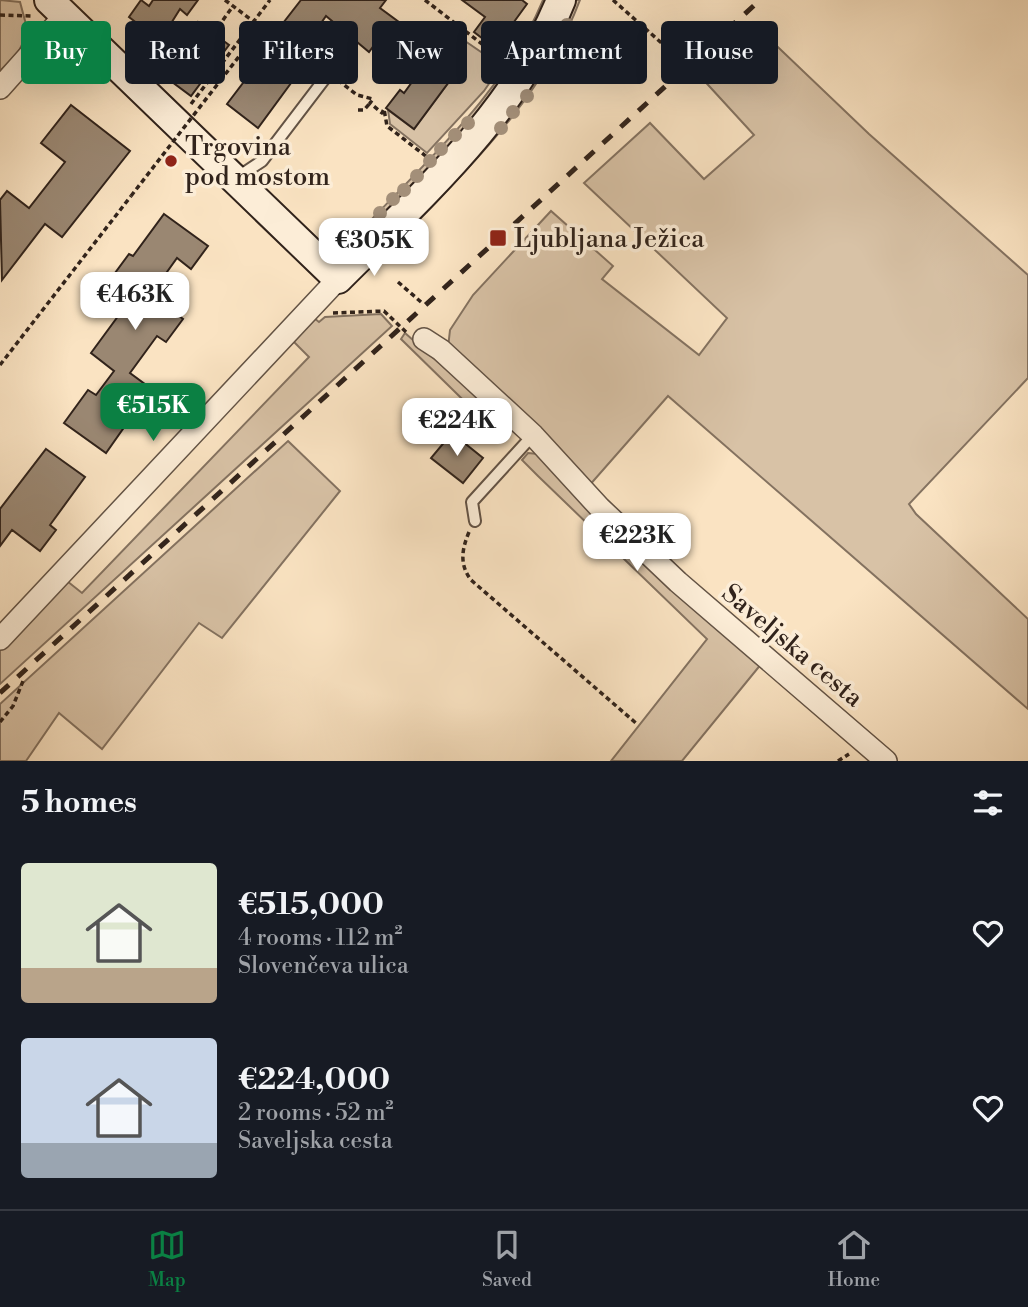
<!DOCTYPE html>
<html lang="en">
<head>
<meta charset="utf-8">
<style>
  :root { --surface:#171b24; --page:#242831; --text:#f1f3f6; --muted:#9ea1a6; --line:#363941; --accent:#0b8043 }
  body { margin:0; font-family:"Libre Bodoni",serif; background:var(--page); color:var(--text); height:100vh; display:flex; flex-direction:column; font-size:26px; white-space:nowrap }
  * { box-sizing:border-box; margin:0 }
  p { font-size:23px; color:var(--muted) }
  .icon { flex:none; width:38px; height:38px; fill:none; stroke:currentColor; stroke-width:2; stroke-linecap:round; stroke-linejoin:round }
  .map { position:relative; height:761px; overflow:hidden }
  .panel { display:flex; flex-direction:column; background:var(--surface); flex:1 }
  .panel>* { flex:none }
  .top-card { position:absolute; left:21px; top:21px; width:987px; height:63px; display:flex; gap:14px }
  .price { position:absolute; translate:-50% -60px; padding:0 16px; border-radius:14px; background:#fff; color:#222; font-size:23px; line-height:46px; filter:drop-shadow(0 2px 4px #0008) }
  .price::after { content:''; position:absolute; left:50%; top:42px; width:21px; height:16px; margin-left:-10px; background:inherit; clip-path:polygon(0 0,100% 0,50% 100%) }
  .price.active { background:var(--accent); color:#fff }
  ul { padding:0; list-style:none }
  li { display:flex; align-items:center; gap:21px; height:175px; padding:0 21px }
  li span { display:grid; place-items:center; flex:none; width:196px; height:140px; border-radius:7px; color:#555 }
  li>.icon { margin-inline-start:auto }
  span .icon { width:84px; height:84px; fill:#fffc; stroke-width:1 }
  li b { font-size:30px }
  h2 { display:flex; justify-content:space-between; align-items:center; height:84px; padding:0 21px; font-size:30px }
  .chip { padding:0 24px; border-radius:7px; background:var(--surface); box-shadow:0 7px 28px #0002; font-size:24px; line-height:63px }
  .chip.active { background:var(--accent); color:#fff }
  .tabs { display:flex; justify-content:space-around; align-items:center; height:98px; border-top:2px solid var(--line); background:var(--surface); font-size:19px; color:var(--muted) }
  .tabs a { display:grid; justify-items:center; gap:4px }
  .tabs .active { color:var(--accent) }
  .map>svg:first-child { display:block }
</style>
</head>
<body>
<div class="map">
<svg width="1028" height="761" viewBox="0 0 1028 761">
  <rect width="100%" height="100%" fill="#fae3c2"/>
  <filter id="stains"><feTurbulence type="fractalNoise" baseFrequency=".00286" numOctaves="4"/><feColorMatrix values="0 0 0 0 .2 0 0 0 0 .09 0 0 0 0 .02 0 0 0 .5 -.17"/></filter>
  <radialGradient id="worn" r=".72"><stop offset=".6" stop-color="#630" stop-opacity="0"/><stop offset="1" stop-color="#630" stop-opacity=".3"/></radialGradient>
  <path fill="#d8c2a6" stroke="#847260" stroke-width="2" d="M0 0 20 2 28 32 18 53 0 71Z
    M543 0H549C507 91 439 156 371 228L370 221C435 153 506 89 543 0Z
    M574 0H580C542 101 464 172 391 248L387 245 524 95 555 44Z
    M757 27 869 134 1028 275V378L909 504 916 514 1028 619V709L668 396 588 487 448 348 450 330 473 295 551 211 613 266 602 279 699 355 727 318 584 183 650 123 704 179 754 135 699 75Z
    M465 41 497 63 499 69 484 91 427 153 390 124 388 110 414 129 460 67 451 60Z
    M381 314 392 326 0 684V645L67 581 82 593 309 357 292 340 314 318 319 322 325 317Z
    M405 333 504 420 507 431 502 438 401 339Z
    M288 441 340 491 222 638 199 623 102 749 59 713 26 761H0V704Z
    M528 453 538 454 762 663 682 761H611L707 639 538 476 522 460Z"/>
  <path fill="#9a8772" stroke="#31231b" stroke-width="2" d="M141 0 149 6 153 0H198L187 15 180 9 160 41 129 17Z
    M301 0H386L380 8 460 67 414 129 386 108 400 90 404 93 412 82 383 61 388 54 375 44 369 52 326 16 317 29 322 32 310 49 280 27Z
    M462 0H522L527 4 495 48 474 32 485 17Z
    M198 22 229 45 191 96 160 73Z
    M275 41 305 64 258 128 227 104Z
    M71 105 130 151 62 237 45 224 2 280 0 200 7 191 29 208 65 162 41 143Z
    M164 214 208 246 191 269 177 258 167 272 175 277 158 300 183 319 166 342 157 336 130 373 157 393 141 415 126 404 115 419 125 426 106 453 64 423 88 390 96 395 114 371 91 353 138 289 115 273 129 254 133 256Z
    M452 433 483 458 463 483 431 458Z
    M46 449 85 477 50 525 56 530 40 551 12 530 0 546V509Z"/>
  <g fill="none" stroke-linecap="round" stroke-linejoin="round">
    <g stroke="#635345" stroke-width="14">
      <path id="lane" d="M235 179 262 161 326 77 332 42
        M475 521 472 502 533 435"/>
    </g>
    <g stroke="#635345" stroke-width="24">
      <path id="street" d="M0 88 65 15
        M424 339 441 350 533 435 600 508 678 582 886 761
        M0 639 338 279"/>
    </g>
    <g stroke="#31231b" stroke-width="32">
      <path id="secondary" d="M49 0 338 279C422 195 516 112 561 0"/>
    </g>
    <path stroke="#31231b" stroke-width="3.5" stroke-dasharray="5 3.5" stroke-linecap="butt" d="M225 0 314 67
      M425 0 504 61
      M613 0 683 62
      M0 15 32 16
      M213 34 233 6
      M338 80 357 95 373 99 370 103 382 113 384 109 387 126 427 157
      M220 81 261 28
      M191 104 270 0
      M358 110H364L370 103
      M398 282 421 302
      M333 313 384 311 407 333
      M0 365 131 196
      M469 532C462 549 459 564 471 580L637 724
      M0 722 13 706 23 681
      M838 761 849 754"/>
    <use href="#lane" stroke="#fcedd7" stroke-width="10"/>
    <use href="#street" stroke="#fcedd7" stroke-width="21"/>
    <use href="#secondary" stroke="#fcedd7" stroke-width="28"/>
    <path stroke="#31231b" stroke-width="5" stroke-dasharray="12 12" stroke-linecap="butt" d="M0 693 760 0"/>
    <path stroke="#31231b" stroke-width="3.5" stroke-dasharray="5 3.5" stroke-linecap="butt" d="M131 196 220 81"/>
  </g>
  <g fill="#a38f79">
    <circle cx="567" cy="25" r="7"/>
    <circle cx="560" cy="40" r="7"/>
    <circle cx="549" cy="60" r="7"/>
    <circle cx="540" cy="76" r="7"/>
    <circle cx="527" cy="96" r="7"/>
    <circle cx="513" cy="112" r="7"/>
    <circle cx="468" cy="123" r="7"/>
    <circle cx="501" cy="128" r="7"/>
    <circle cx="455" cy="135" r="7"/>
    <circle cx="441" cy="149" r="7"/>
    <circle cx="430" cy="161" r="7"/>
    <circle cx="417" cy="176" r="7"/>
    <circle cx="404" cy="190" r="7"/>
    <circle cx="393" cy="199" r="7"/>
    <circle cx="380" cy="213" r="7"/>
  </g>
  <g fill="#8f2418" stroke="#fcedd7" stroke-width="2.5">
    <circle cx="171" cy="161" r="7"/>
    <rect x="489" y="229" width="18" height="18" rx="3.5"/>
  </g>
  <g text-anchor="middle" stroke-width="7" stroke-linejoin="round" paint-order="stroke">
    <g font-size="26" fill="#31231b" stroke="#fcedd7" text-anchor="start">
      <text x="185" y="155">Trgovina<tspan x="185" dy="30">pod mostom</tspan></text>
      <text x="514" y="247">Ljubljana Ježica</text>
    </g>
    <g font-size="26" fill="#31231b" stroke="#fcedd7">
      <text transform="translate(793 645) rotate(40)" y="9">Saveljska cesta</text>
    </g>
  </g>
  <rect width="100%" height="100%" filter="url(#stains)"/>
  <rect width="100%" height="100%" fill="url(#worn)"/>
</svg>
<b class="price" style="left:374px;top:278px">€305K</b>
<b class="price" style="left:135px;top:332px">€463K</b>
<b class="price active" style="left:153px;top:443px">€515K</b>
<b class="price" style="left:457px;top:458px">€224K</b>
<b class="price" style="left:637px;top:573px">€223K</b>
<div class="top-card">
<a class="chip active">Buy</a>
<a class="chip">Rent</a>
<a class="chip">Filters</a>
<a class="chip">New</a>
<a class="chip">Apartment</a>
<a class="chip">House</a>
</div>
</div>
<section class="panel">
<h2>5 homes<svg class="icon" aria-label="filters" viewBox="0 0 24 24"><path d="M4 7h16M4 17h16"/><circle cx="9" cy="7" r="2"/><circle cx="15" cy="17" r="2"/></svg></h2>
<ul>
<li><span style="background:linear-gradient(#dfe7d0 75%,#b9a48a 0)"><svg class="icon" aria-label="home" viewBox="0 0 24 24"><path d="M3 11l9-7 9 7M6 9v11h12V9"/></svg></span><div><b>€515,000</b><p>4 rooms · 112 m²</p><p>Slovenčeva ulica</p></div><svg class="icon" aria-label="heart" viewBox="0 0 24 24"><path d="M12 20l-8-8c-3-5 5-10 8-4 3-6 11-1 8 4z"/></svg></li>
<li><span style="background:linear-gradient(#c9d6e8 75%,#9aa5b1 0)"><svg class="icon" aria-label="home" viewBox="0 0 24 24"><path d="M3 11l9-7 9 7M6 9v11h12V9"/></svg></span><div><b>€224,000</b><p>2 rooms · 52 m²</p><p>Saveljska cesta</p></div><svg class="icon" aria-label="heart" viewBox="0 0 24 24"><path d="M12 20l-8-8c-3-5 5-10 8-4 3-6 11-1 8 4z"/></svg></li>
</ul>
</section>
<nav class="tabs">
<a class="active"><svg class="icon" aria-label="map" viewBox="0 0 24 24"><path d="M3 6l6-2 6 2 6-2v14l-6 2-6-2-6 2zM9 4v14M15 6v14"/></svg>Map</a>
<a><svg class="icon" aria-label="saved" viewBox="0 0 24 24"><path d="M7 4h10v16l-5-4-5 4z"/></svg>Saved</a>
<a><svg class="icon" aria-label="home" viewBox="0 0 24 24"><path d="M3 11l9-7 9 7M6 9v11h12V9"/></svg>Home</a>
</nav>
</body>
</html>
